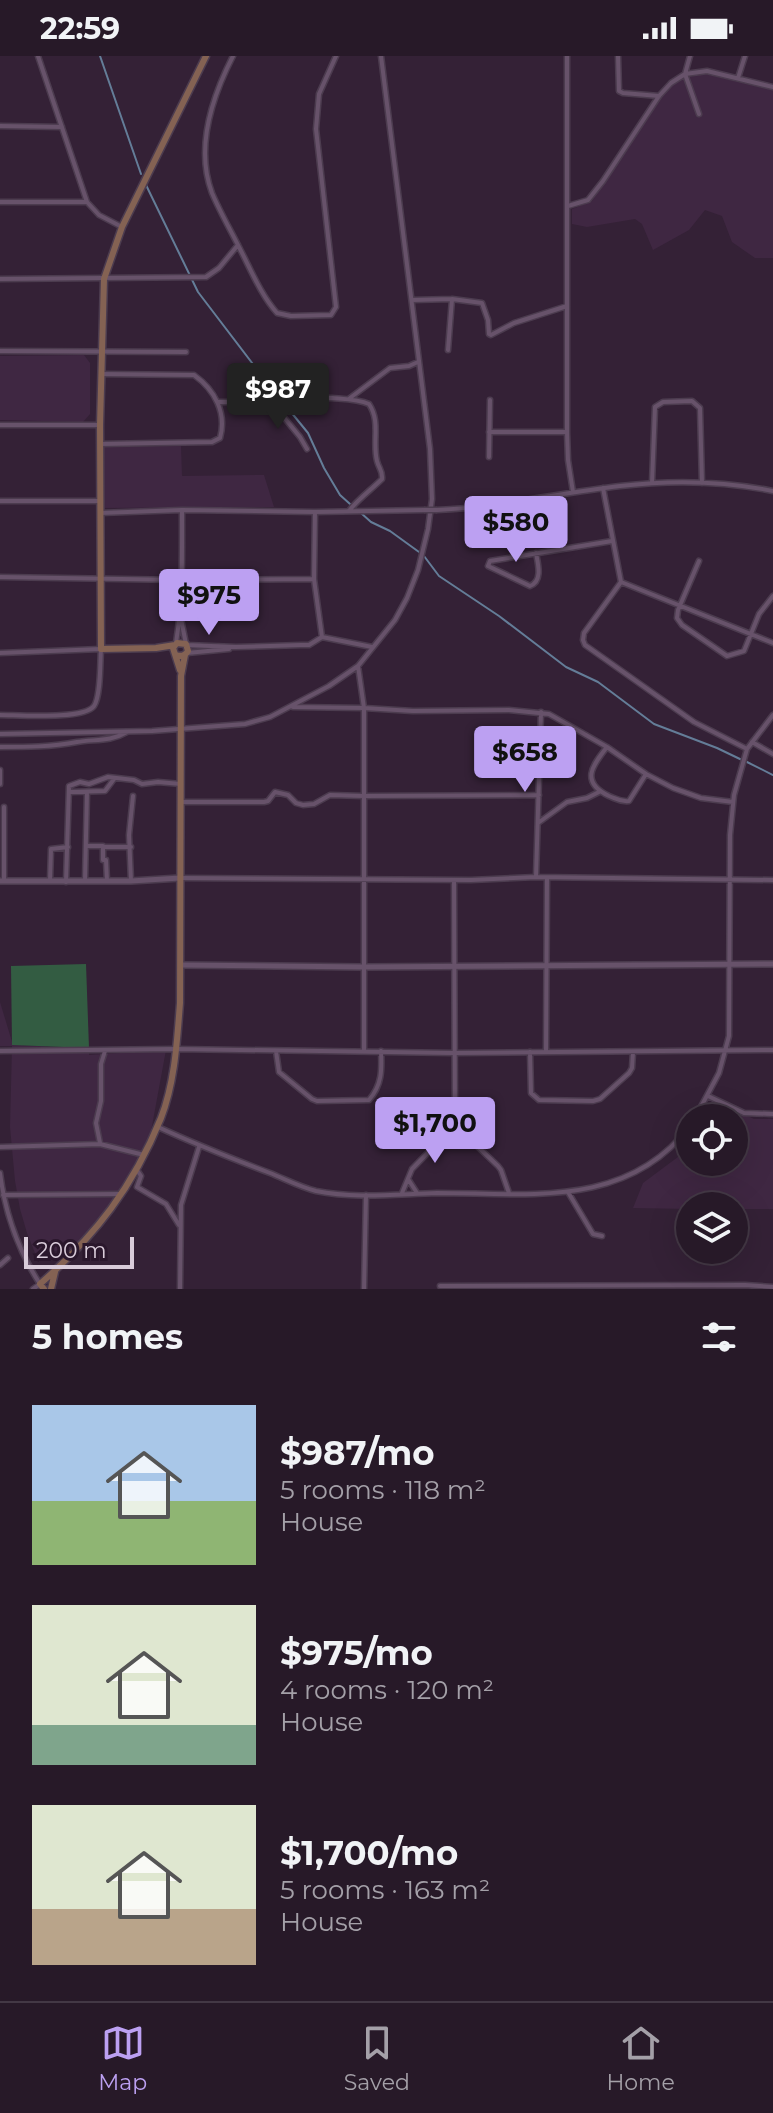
<!DOCTYPE html>
<html lang="en">
<head>
<meta charset="utf-8">
<style>
  :root { --surface:#271928; --page:#332634; --text:#f1f3f6; --muted:#a4a0a8; --line:#433845; --accent:#bca0f2 }
  body { margin:0; font-family:Montserrat,sans-serif; background:var(--page); color:var(--text); height:100vh; display:flex; flex-direction:column; font-size:30px; white-space:nowrap }
  * { box-sizing:border-box; margin:0 }
  p { font-size:26px; color:var(--muted) }
  .icon { flex:none; width:44px; height:44px; fill:none; stroke:currentColor; stroke-width:2; stroke-linecap:round; stroke-linejoin:round }
  .map { position:relative; height:1233px; overflow:hidden }
  .details { display:flex; flex-direction:column; background:var(--surface); flex:1 }
  .details>* { flex:none }
  .tools { position:absolute; left:676px; top:1048px; display:grid; gap:16px }
  .tools a { display:grid; place-items:center; width:72px; height:72px; border-radius:50%; background:var(--surface); box-shadow:0 8px 32px #0002,0 0 0 2px var(--line); font-size:40px }
  .scale { position:absolute; left:24px; bottom:20px; width:110px; box-sizing:border-box; padding-left:8px; border:4px solid #d9ccda; border-top:0; font-size:22px; line-height:28px; white-space:nowrap; color:#d9ccda; -webkit-text-stroke:6px #2a172c; paint-order:stroke }
  .price { position:absolute; translate:-50% -68px; padding:0 18px; border-radius:8px; background:var(--accent); color:#111; font-size:26px; line-height:52px; filter:drop-shadow(0 2px 4px #0008) }
  .price::after { content:''; position:absolute; left:50%; top:48px; width:24px; height:18px; margin-left:-12px; background:inherit; clip-path:polygon(0 0,100% 0,50% 100%) }
  .price.active { background:#222; color:#fff }
  ul { padding:0; list-style:none }
  li { display:flex; align-items:center; gap:24px; height:200px; padding:0 32px }
  li span { display:grid; place-items:center; flex:none; width:224px; height:160px; border-radius:0px; color:#555 }
  li>.icon { margin-inline-start:auto }
  span .icon { width:96px; height:96px; fill:#fffc; stroke-width:1 }
  li b { font-size:34px }
  h2 { display:flex; justify-content:space-between; align-items:center; height:96px; padding:0 32px; font-size:34px }
  .status { display:flex; justify-content:space-between; align-items:center; height:56px; padding:0 40px; background:var(--surface); direction:ltr }
  .status svg { height:22px; fill:currentColor }
  .tabs { display:flex; justify-content:space-around; align-items:center; height:112px; border-top:2px solid var(--line); background:var(--surface); font-size:22px; color:var(--muted) }
  .tabs a { display:grid; justify-items:center; gap:4px }
  .tabs .active { color:var(--accent) }
  .map>svg:first-child { display:block }
</style>
</head>
<body>
<div class="status"><b>22:59</b><svg viewBox="0 0 49 12"><path d="M0 12V9h3v3zM5 12V6h3v6zM10 12V3h3v9zM15 12V0h3v12zM26 1h20v11H26zM47 4h2v5h-2z"/></svg></div>
<div class="map">
<svg width="773" height="1233" viewBox="0 0 773 1233">
  <rect width="100%" height="100%" fill="#342136"/>
  <path fill="#3f2742" d="M705 18 773 34V202H755L732 186 722 160 705 154 689 174 653 194 642 168 635 163 587 171 572 168V153L592 145 656 44 671 30 684 22Z
    M84 299 90 307V358L83 366 0 364V300Z
    M181 390 182 420 264 419 274 451 103 452V391Z
    M0 946 13 989 89 992V999L166 994 147 1097 113 1151 78 1192 35 1197 27 1177 20 1153 15 1125 10 1071 12 990H0Z
    M723 1048 754 1063H773V1153H734V1150H690V1153L633 1152 643 1127 690 1092V1106H734V1062H715Z"/>
  <path fill="#335c42" d="M86 908 89 992 12 989 11 910Z"/>
  <g fill="none" stroke-linecap="round" stroke-linejoin="round">
    <path stroke="#647d98" stroke-width="2" d="M100 0 141 118
      M146 129 198 236 278 341
      M282 345 308 377 324 412 340 439 350 448
      M361 457 371 466 390 475 419 496
      M424 500 439 520 499 560 566 611 598 626 654 668 717 692 742 704
      M747 706 773 719"/>
    <g stroke="#4c3c4f" stroke-width="7">
      <path id="minor" d="M38 0 87 146 99 159 122 171
        M233 0C212 41 195 92 212 137 220 156 231 175 240 193 251 214 261 239 277 257L291 260 331 259 336 251 316 73 319 38 336 0
        M567 0V376L568 404 573 436
        M618 0 619 35 623 37 659 40
        M690 0 685 18 699 58
        M738 22 745 0
        M0 70 62 71
        M0 146H87
        M568 150 588 144 603 125 659 40 671 27 685 18 707 15 773 31
        M0 223 206 221 219 212 238 189
        M412 244 452 243 482 247 488 264 489 278 491 279 514 267 567 250
        M448 294 452 243
        M0 295 186 296
        M350 342 390 312 409 310 418 306
        M269 343 300 381 307 393
        M218 346C256 346 293 341 332 342 344 343 358 343 369 348 381 366 372 385 377 405 379 413 383 415 382 423 372 433 357 444 349 455
        M0 369H100
        M489 376H567
        M100 388 212 386 220 382C227 357 215 334 194 319L101 318
        M489 401 490 344
        M652 427 655 351 663 346 692 345 700 352 702 427
        M603 432 621 526 584 577 583 584 585 589 694 666 747 693
        M0 445H101
        M437 454C499 451 559 437 620 430 670 424 724 425 773 435
        M315 456 314 523 322 581
        M100 457 182 454 315 456 424 454
        M536 497C538 508 543 525 530 530L488 510 490 505 612 485
        M699 505 678 554 677 562 682 569 727 600 744 595 759 558 773 540
        M0 521 182 524 314 523
        M621 526 773 587
        M181 563 186 588
        M176 587C183 543 182 499 182 454
        M186 589 236 591 301 589H309L322 581 372 591
        M0 597 101 593C100 606 101 640 94 650 84 664 18 659 0 659
        M187 597 229 593
        M358 610 364 652 413 655 509 654 549 658 607 691 646 718 673 732 701 742 733 746
        M0 678 152 675 245 668 270 661 329 630 358 610 395 564 407 542 418 514 428 473 432 443 430 393 381 0
        M752 686 773 698
        M0 691C26 691 51 691 77 686 95 683 110 686 127 676
        M607 691C592 710 580 726 609 740 617 743 620 746 629 745L646 718
        M0 714V728
        M70 736 105 735 114 723
        M182 746H264L268 745 275 736 288 739 296 747 303 749 314 748 330 739 364 740V652L293 651
        M538 767 567 746 587 742 599 736
        M86 788 87 790H103V804H106L107 825
        M103 791H131
        M536 821 541 656
        M180 822 471 824 536 821 773 824
        M4 825V751
        M50 825 51 793 68 791
        M85 825 87 736
        M131 825 129 779 133 740
        M66 826 69 730 80 726 89 728 108 721 134 724 142 728 158 726 181 728
        M364 994V740L539 739
        M0 995 176 993 454 997 773 994
        M276 995 279 1016 312 1043 317 1045 369 1044C382 1029 382 1014 381 995
        M546 995 547 822
        M530 996 531 1037 539 1044 593 1045 600 1043 629 1017 632 1012 633 996
        M708 1040 744 1057 773 1058
        M695 1062 719 1017 729 980 730 779 734 739 747 693 773 659
        M455 1069 498 1110 501 1114 509 1137
        M158 1071C195 1088 233 1103 270 1117 285 1123 300 1131 316 1135 355 1143 397 1138 437 1137 528 1137 627 1153 690 1070
        M100 1087 96 1067 101 1045V1008L105 995
        M0 1091 100 1088 144 1099
        M137 1114 141 1120 137 1131 166 1148 179 1169
        M0 1117C5 1157 18 1194 40 1228L33 1233
        M408 1123 417 1137
        M568 1136 593 1178 602 1180
        M402 1137 412 1113 455 1069 454 824
        M3 1139 120 1138
        M0 1209 8 1202
        M440 1230 745 1229 773 1231
        M180 1233 181 1149 199 1091
        M364 1233 366 1139"/>
    </g>
    <g stroke="#4c3c4f" stroke-width="8">
      <path id="tertiary" d="M0 825H131L180 822
        M181 909 363 911 773 908"/>
    </g>
    <g stroke="#4c3c4f" stroke-width="9">
      <path id="secondary" d="M175 589 156 592 101 593 100 369 104 223 122 171 206 0
        M176 599C181 601 185 600 188 595L186 588 177 587 173 592 180 614
        M44 1233 40 1228C96 1179 133 1131 161 1062 175 1026 177 985 180 947L181 620 185 599
        M51 1233 55 1216"/>
    </g>
    <use href="#minor" stroke="#67526a" stroke-width="4"/>
    <use href="#tertiary" stroke="#67526a" stroke-width="5"/>
    <use href="#secondary" stroke="#846253" stroke-width="6"/>
    <g stroke="#4c3c4f" stroke-width="7" stroke-linecap="butt">
      <path id="minor-bridge" d="M424 454H437"/>
    </g>
    <use href="#minor-bridge" stroke="#67526a" stroke-width="4"/>
  </g>
</svg>
<div class="tools">
<a><svg class="icon" aria-label="locate" viewBox="0 0 24 24"><circle cx="12" cy="12" r="6"/><path d="M12 2v4M12 18v4M2 12h4M18 12h4"/></svg></a>
<a><svg class="icon" aria-label="layers" viewBox="0 0 24 24"><path d="M12 4l9 5-9 5-9-5zM3 14l9 5 9-5"/></svg></a>
</div>
<div class="scale">200 m</div>
<b class="price active" style="left:278px;top:375px">$987</b>
<b class="price" style="left:516px;top:508px">$580</b>
<b class="price" style="left:209px;top:581px">$975</b>
<b class="price" style="left:525px;top:738px">$658</b>
<b class="price" style="left:435px;top:1109px">$1,700</b>
</div>
<section class="details">
<h2>5 homes<svg class="icon" aria-label="filters" viewBox="0 0 24 24"><path d="M4 7h16M4 17h16"/><circle cx="9" cy="7" r="2"/><circle cx="15" cy="17" r="2"/></svg></h2>
<ul>
<li><span style="background:linear-gradient(#a9c7e8 60%,#8fb573 0)"><svg class="icon" aria-label="home" viewBox="0 0 24 24"><path d="M3 11l9-7 9 7M6 9v11h12V9"/></svg></span><div><b>$987/mo</b><p>5 rooms · 118 m²</p><p>House</p></div></li>
<li><span style="background:linear-gradient(#dfe7d0 75%,#7fa58c 0)"><svg class="icon" aria-label="home" viewBox="0 0 24 24"><path d="M3 11l9-7 9 7M6 9v11h12V9"/></svg></span><div><b>$975/mo</b><p>4 rooms · 120 m²</p><p>House</p></div></li>
<li><span style="background:linear-gradient(#dfe7d0 65%,#b9a48a 0)"><svg class="icon" aria-label="home" viewBox="0 0 24 24"><path d="M3 11l9-7 9 7M6 9v11h12V9"/></svg></span><div><b>$1,700/mo</b><p>5 rooms · 163 m²</p><p>House</p></div></li>
</ul>
</section>
<nav class="tabs">
<a class="active"><svg class="icon" aria-label="map" viewBox="0 0 24 24"><path d="M3 6l6-2 6 2 6-2v14l-6 2-6-2-6 2zM9 4v14M15 6v14"/></svg>Map</a>
<a><svg class="icon" aria-label="saved" viewBox="0 0 24 24"><path d="M7 4h10v16l-5-4-5 4z"/></svg>Saved</a>
<a><svg class="icon" aria-label="home" viewBox="0 0 24 24"><path d="M3 11l9-7 9 7M6 9v11h12V9"/></svg>Home</a>
</nav>
</body>
</html>
